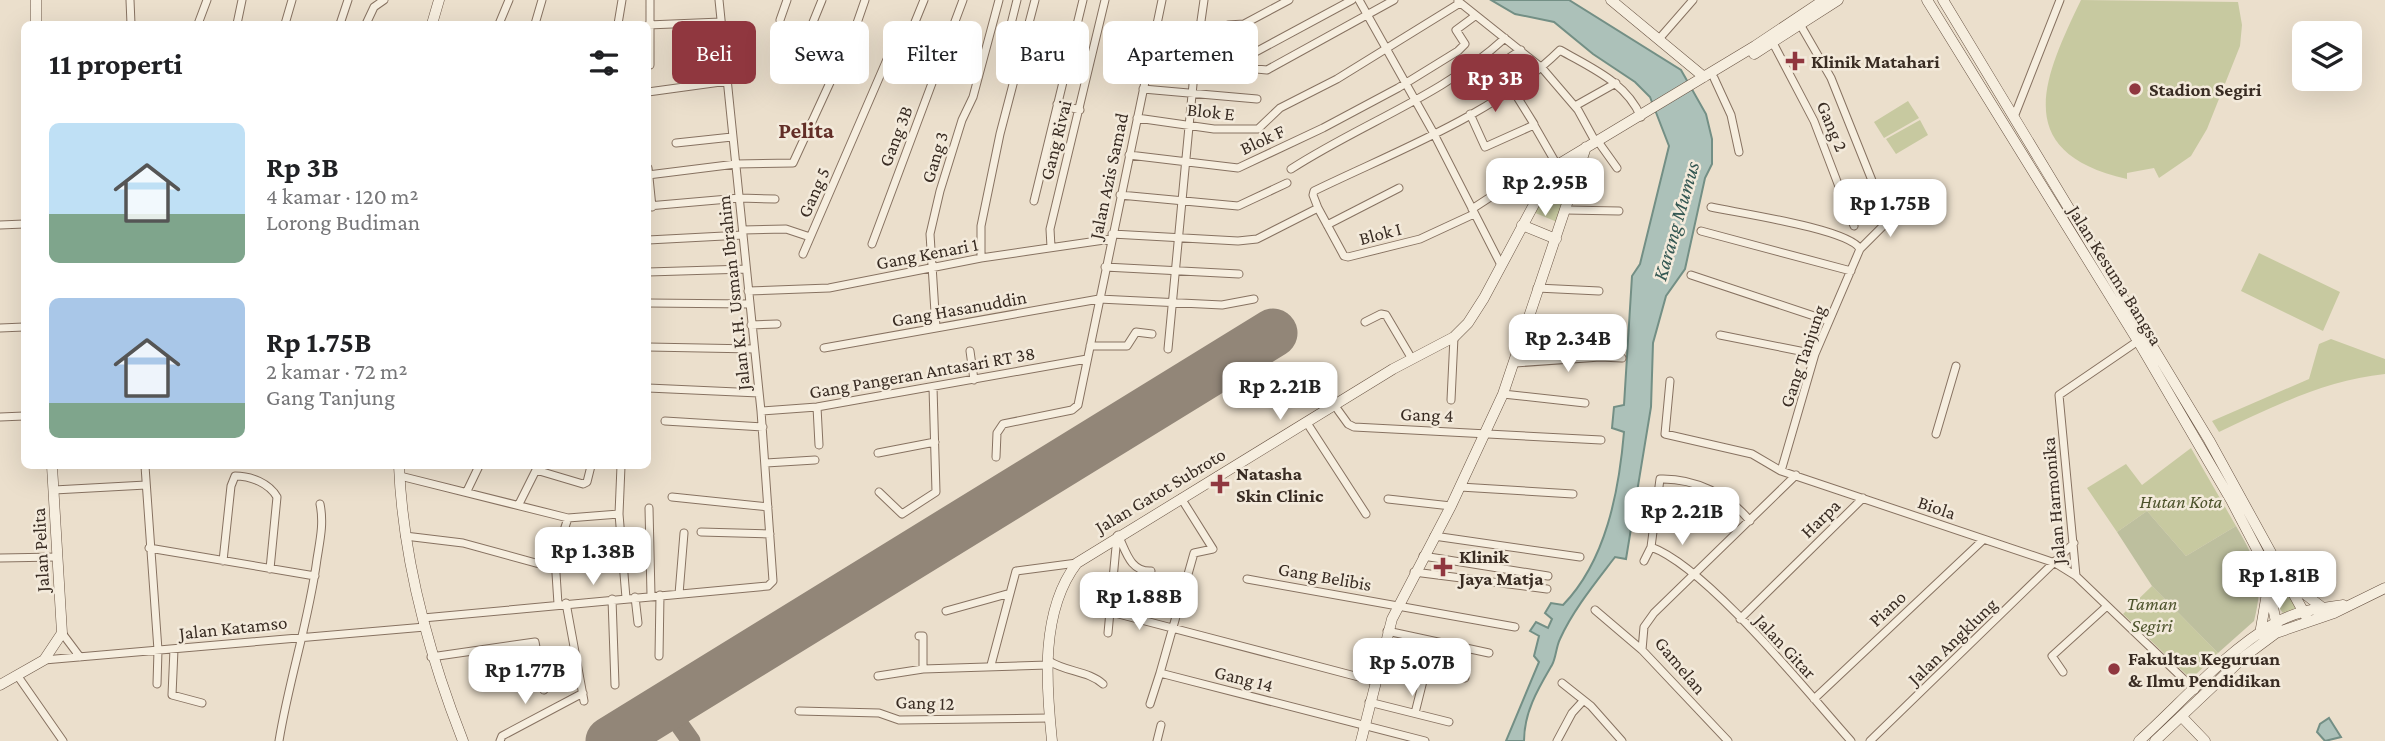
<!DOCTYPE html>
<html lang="id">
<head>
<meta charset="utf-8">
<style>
  :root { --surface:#fff; --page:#f2f2f2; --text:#202124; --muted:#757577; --accent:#90373f }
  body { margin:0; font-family:"Crimson Pro",serif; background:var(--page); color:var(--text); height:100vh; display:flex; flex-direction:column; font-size:26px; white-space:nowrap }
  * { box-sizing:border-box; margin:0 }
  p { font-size:23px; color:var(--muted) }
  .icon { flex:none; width:38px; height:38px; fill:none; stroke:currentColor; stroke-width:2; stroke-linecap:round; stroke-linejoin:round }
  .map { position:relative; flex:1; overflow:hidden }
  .details { position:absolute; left:21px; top:21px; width:630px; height:448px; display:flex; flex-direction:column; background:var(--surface); border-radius:10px; box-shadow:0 7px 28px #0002 }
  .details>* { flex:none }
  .guide { position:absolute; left:672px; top:21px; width:665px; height:63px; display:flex; gap:14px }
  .buttons { position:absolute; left:2292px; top:21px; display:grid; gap:14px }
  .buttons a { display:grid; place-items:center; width:70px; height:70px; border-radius:10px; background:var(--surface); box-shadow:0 7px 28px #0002; font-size:35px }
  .price { position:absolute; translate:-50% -60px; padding:0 16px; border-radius:14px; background:#fff; color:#222; font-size:23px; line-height:46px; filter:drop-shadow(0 2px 4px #0008) }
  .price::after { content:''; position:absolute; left:50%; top:42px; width:21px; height:16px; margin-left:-10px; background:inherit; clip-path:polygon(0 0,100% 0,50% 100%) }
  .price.active { background:var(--accent); color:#fff }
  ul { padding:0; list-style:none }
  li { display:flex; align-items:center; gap:21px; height:175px; padding:0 28px }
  li span { display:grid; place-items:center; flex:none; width:196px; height:140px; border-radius:10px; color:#555 }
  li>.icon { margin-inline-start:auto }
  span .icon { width:84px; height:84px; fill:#fffc; stroke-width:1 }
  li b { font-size:30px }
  h2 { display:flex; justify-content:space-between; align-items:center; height:84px; padding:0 28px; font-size:30px }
  .chip { padding:0 24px; border-radius:10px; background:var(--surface); box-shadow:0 7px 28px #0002; font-size:24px; line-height:63px }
  .chip.active { background:var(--accent); color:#fff }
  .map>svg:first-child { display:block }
</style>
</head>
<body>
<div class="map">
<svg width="2385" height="741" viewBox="0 0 2385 741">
  <rect width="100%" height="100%" fill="#ebdfcc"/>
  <path fill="#c7c9a0" d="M2081 0 2238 2 2242 25 2240 46 2207 129 2191 156 2159 178 2154 168 2127 173V179C2010 152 2043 79 2081 0Z
    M1908 101 1919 118 1884 138 1874 122Z
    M1920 120 1928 135 1896 154 1886 139Z
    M1590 153 1562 224 1533 212 1554 172Z
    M2259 253 2340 292 2323 331 2241 291Z
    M2331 339 2385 359V374C2325 380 2273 407 2219 432L2212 421 2309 379 2319 344Z
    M2191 448 2236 526 2186 556 2147 511 2117 532 2087 488 2126 464 2142 485Z
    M2283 579 2297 609 2283 613C2276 605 2274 590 2277 580Z
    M2152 586 2218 653 2191 679 2123 614Z"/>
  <path fill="#bdbf9e" d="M2147 511 2186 556 2236 526C2257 562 2265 579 2254 621L2218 653 2152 586 2117 532Z"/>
  <path fill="#acc1b9" stroke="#738f85" stroke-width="2" d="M1491 0H1569L1681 70 1706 114 1712 139V164L1705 178 1685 269 1666 296 1653 343 1651 407 1626 559 1615 557C1596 582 1573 610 1560 639 1556 647 1556 658 1552 665 1538 689 1524 712 1524 741H1506L1539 662 1534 656 1539 636 1530 631 1536 622 1548 628 1552 619 1545 613 1551 603 1563 605C1606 561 1619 491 1624 432L1612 428 1614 407 1624 405 1632 276 1640 264 1669 146 1650 97 1635 82 1593 54 1554 22 1515 14Z
    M2329 718 2341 737 2325 741 2317 732 2320 724Z"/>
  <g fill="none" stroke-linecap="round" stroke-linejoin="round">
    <path stroke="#928678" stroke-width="19" d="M649 717H674L691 741
      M677 719 675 713 681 697"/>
    <path stroke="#928678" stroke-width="49" d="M610 741 1273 333"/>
    <g stroke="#877261" stroke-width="9">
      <path id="street" d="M130 0 131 24
        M1359 0 1433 132 1501 265
        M1458 1 1542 68 1578 110 1595 141
        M780 20 787 0
        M198 24 207 0
        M237 24 242 0
        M285 24 292 0
        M340 24 348 0
        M366 24 374 7 384 0
        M499 24 509 0
        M535 24 542 0
        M618 24 622 0
        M648 25 721 22
        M1228 25 1244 24 1289 0
        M1801 26 1831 78 1887 218 1888 221 1860 249
        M1010 28 1017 0
        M1155 32 1223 44 1225 36
        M1659 39 1693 0
        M1773 43 1814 121 1854 226
        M1149 59 1267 70 1394 0
        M650 65V0
        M794 69 822 0
        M1250 70V55L1352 0
        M1461 73 1471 83 1521 50
        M1714 78 1731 115 1739 152
        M1511 87 1534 124
        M1143 89 1257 99
        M648 92 728 81
        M1057 104 1080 110
        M1575 106 1616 83
        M1470 114 1485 147 1534 125 1557 165
        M2014 117 2060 0
        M1137 118 1214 129H1258L1280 108 1337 79 1460 3
        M1597 140 1617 168
        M676 143 732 137
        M1129 155 1238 168 1323 128 1398 88 1458 51 1465 44 1456 30 1475 16
        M648 168 652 207
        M1291 169C1362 123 1442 96 1505 38
        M648 175 736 164 793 163 856 26 865 0
        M1120 195 1238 206 1287 183
        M1034 201 1083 0
        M648 206 740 198 775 199
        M1711 207C1738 213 1849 229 1860 249L1815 354 1781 471
        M1318 208 1344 256 1348 257 1420 239 1474 214
        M1472 209 1541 164
        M1566 210 1619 211
        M0 225 24 224
        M1327 225 1399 188
        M743 230 786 229 810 237
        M1701 231 1851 271
        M1112 234 1238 241 1257 239 1318 208 1313 195 1314 191C1396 151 1494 115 1560 50 1591 68 1626 82 1641 117
        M648 240 743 235
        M872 244 963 0
        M1051 247 1050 229 1105 0
        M803 254 901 27H913L924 0
        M981 258V226L1000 134 1035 0
        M1105 267 1239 274
        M648 272 746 269
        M1691 275 1829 321
        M1537 288 1599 291
        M748 291 829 288 981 258 1111 239
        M648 303 749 304
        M1365 322 1381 314 1386 315 1412 359
        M751 325 777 324
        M0 328 24 327
        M936 328 930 234 940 191 962 120 973 97 999 0
        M1524 329 1615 323
        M1720 335 1815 354
        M2138 341 2059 395 2076 576 2195 690
        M1090 346H1127L1136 332 1152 334
        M648 347 754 349
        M824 348 1099 299 1222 305 1254 299
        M1168 349 1195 63 1204 0
        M970 351 974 380
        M1515 363 1600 357 1622 358
        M1670 381 1665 434 1752 454 1781 471 2055 563 2076 576
        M648 388 759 393
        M1503 394 1585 403
        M1451 400 1454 337
        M1335 406 1348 424 1354 427 1601 440
        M817 407 819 445
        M761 411 817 407 1087 359
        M0 417 24 416
        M665 421 763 427
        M1307 423 1366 514
        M1936 434 1956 366
        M878 453 935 442
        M996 457 997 433 1003 424 1072 410 1078 405 1162 0
        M766 463 815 460
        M145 466 158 650 157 684
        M621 466 619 514 626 598
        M536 470 583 484 587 482 591 466
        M400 476 568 518 619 514
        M1460 487 1573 494
        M54 490 146 485
        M467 491 479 466
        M879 492 902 514 936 492 933 387
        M672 497 768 507
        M1181 498 1213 549 1194 553 1160 673 1425 741
        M1388 499 1451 506
        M519 504 538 466
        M649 508 651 595
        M701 532 770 534
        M1118 535C1126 551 1130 572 1151 571
        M405 536 463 543 554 568
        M1434 536 1580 557
        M1651 547C1707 567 1808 693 1851 741
        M149 548 315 576
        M1423 556 1548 576
        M0 558 58 557
        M555 558 609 553 610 548H622
        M223 561 231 486 235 476C251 476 269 483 277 497L270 569
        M1644 561 1651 547 1660 479C1695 478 1729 495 1750 521
        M1414 572 1547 589
        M1247 579 1515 627
        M679 594 684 533
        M635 597 638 623
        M612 599 615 685
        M566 603 584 701
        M558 604 555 558 568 518
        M1595 610 1642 650 1728 741
        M946 611 1007 594
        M1111 612 1374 681
        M423 618 768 586 773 581 761 411 719 0
        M1740 619 1863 498
        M1387 631 1489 653
        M62 633 80 657
        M1108 633 1117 536
        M919 636H923V669
        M174 649 172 695 202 703
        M1642 650 1644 627 1654 613 1796 475
        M659 656 660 595
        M431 657 535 642 544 690
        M1379 659 1465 678
        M44 660 425 627
        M1049 661C1066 672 1089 671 1103 684
        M991 665 1016 571 1077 563
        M2063 672 2052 656 2107 606
        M17 675 63 741
        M878 676 923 669 1048 665
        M1562 683 1591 706 1622 741
        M1814 699 1983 540
        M1369 702 1449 722
        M1150 704 1160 673
        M799 711 879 713 899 720 1050 718
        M1415 713 1426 669
        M279 741C289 679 309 621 317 559 320 540 324 523 320 504
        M500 741 502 736 583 693
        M1157 741 1161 725
        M1557 741 1572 713 1583 701
        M1870 741 2074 543"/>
    </g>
    <g stroke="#695444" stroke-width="11">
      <path id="secondary" d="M36 0V24
        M1611 0 1704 77
        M1927 0 2138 341 2231 500 2264 563 2278 632
        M1943 0 2209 440 2308 620
        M432 24 439 0
        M1754 54 1838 0
        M1522 225 1556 239
        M399 466C403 561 428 652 463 741
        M2293 585 2323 608
        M2260 634 2267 593
        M0 685 44 660 62 633 52 466
        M2182 717 2205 741
        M1052 741C1046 684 1040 611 1077 563L1393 369 1454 337 1468 323 1484 298 1554 167 1755 46 1824 0
        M1361 741 1392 619 1451 506 1503 394 1586 147
        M2139 741C2182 702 2225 652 2275 623 2296 611 2320 608 2343 605
        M2155 741 2245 656 2276 633 2334 613 2385 588"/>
    </g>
    <use href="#street" stroke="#f6eedf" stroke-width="7"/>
    <use href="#secondary" stroke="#f6eedf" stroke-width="10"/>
  </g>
  <g fill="#90373f" stroke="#f3eadb" stroke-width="2.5">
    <path d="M1791.5 50.5h7v7h7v7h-7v7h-7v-7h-7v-7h7z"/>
    <circle cx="2135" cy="89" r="7"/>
    <path d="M1216.5 473.5h7v7h7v7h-7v7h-7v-7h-7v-7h7z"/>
    <path d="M1439.5 556.5h7v7h7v7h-7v7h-7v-7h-7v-7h7z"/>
    <circle cx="2114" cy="669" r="7"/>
  </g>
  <g text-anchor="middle" stroke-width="5" stroke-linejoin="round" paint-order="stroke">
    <g font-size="19" font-weight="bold" fill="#392c23" stroke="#f3eadb" text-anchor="start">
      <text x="1811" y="68">Klinik Matahari</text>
      <text x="2149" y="96">Stadion Segiri</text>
      <text x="1236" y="480">Natasha<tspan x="1236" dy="22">Skin Clinic</tspan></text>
      <text x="1459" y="563">Klinik<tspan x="1459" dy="22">Jaya Matja</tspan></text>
      <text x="2128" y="665">Fakultas Keguruan<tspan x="2128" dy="22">&amp; Ilmu Pendidikan</tspan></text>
    </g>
    <g font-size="19" fill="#392c23" stroke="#f3eadb">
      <text transform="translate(1211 111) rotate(6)" y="7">Blok E</text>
      <text transform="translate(1833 126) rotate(67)" y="7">Gang 2</text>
      <text transform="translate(895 136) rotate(-69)" y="7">Gang 3B</text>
      <text transform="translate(1262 139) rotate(-25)" y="7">Blok F</text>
      <text transform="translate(1055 140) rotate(-76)" y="7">Gang Rivai</text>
      <text transform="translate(934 157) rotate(-73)" y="7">Gang 3</text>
      <text transform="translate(1108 176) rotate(-78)" y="7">Jalan Azis Samad</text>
      <text transform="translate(813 192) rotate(-66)" y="7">Gang 5</text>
      <text transform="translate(1380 233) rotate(-15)" y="7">Blok I</text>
      <text transform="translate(927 253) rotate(-11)" y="7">Gang Kenari 1</text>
      <text transform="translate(2116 275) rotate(58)" y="7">Jalan Kesuma Bangsa</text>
      <text transform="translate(733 293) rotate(-96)" y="7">Jalan K.H. Usman Ibrahim</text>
      <text transform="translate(959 308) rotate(-10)" y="7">Gang Hasanuddin</text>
      <text transform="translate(1802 356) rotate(-71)" y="7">Gang Tanjung</text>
      <text transform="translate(922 372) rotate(-10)" y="7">Gang Pangeran Antasari RT 38</text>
      <text transform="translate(1427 414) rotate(2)" y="7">Gang 4</text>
      <text transform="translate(1160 490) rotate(-31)" y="7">Jalan Gatot Subroto</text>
      <text transform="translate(2053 501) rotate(-95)" y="7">Jalan Harmonika</text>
      <text transform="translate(1937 507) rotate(19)" y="7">Biola</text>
      <text transform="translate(1820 518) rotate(-44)" y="7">Harpa</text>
      <text transform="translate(40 550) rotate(-93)" y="7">Jalan Pelita</text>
      <text transform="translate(1325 576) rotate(10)" y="7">Gang Belibis</text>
      <text transform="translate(1887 608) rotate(-43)" y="7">Piano</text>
      <text transform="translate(233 627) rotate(-6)" y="7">Jalan Katamso</text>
      <text transform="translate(1952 641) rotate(-44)" y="7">Jalan Angklung</text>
      <text transform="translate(1786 646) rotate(47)" y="7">Jalan Gitar</text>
      <text transform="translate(1681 665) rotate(50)" y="7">Gamelan</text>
      <text transform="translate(1244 678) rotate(14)" y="7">Gang 14</text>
      <text transform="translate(925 702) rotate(2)" y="7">Gang 12</text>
    </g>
    <g font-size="19" font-style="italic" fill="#4d532c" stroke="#f3eadb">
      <text x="2181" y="508">Hutan Kota</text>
      <text x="2152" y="610">Taman<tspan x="2152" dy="22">Segiri</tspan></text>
    </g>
    <g font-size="21" font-style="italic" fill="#345752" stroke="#f3eadb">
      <text transform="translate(1676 221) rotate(-74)" y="7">Karang Mumus</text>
    </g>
    <g font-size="23" font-weight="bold" fill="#622e27" stroke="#f3eadb">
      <text x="806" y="138">Pelita</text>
    </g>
  </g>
</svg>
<div class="buttons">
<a><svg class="icon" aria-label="layers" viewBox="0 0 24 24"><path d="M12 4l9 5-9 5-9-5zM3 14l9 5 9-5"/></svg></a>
</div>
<b class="price active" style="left:1495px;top:114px">Rp 3B</b>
<b class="price" style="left:1545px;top:218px">Rp 2.95B</b>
<b class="price" style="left:1890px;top:239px">Rp 1.75B</b>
<b class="price" style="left:1568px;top:374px">Rp 2.34B</b>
<b class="price" style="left:1280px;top:422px">Rp 2.21B</b>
<b class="price" style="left:1682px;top:547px">Rp 2.21B</b>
<b class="price" style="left:593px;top:587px">Rp 1.38B</b>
<b class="price" style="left:2279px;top:611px">Rp 1.81B</b>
<b class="price" style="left:1139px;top:632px">Rp 1.88B</b>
<b class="price" style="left:1412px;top:698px">Rp 5.07B</b>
<b class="price" style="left:525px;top:706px">Rp 1.77B</b>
<div class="guide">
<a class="chip active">Beli</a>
<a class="chip">Sewa</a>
<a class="chip">Filter</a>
<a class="chip">Baru</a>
<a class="chip">Apartemen</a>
</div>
<section class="details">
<h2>11 properti<svg class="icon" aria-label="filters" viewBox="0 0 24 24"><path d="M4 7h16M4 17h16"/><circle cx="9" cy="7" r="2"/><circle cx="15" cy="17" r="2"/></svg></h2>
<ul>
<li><span style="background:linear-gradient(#bfe0f5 65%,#7fa58c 0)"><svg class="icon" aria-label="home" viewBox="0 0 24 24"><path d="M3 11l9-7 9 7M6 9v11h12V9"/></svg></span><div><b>Rp 3B</b><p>4 kamar · 120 m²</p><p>Lorong Budiman</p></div></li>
<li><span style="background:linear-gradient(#a9c7e8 75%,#7fa58c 0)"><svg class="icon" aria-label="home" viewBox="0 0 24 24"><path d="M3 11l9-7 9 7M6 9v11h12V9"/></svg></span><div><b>Rp 1.75B</b><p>2 kamar · 72 m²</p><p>Gang Tanjung</p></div></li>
</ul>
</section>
</div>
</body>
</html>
